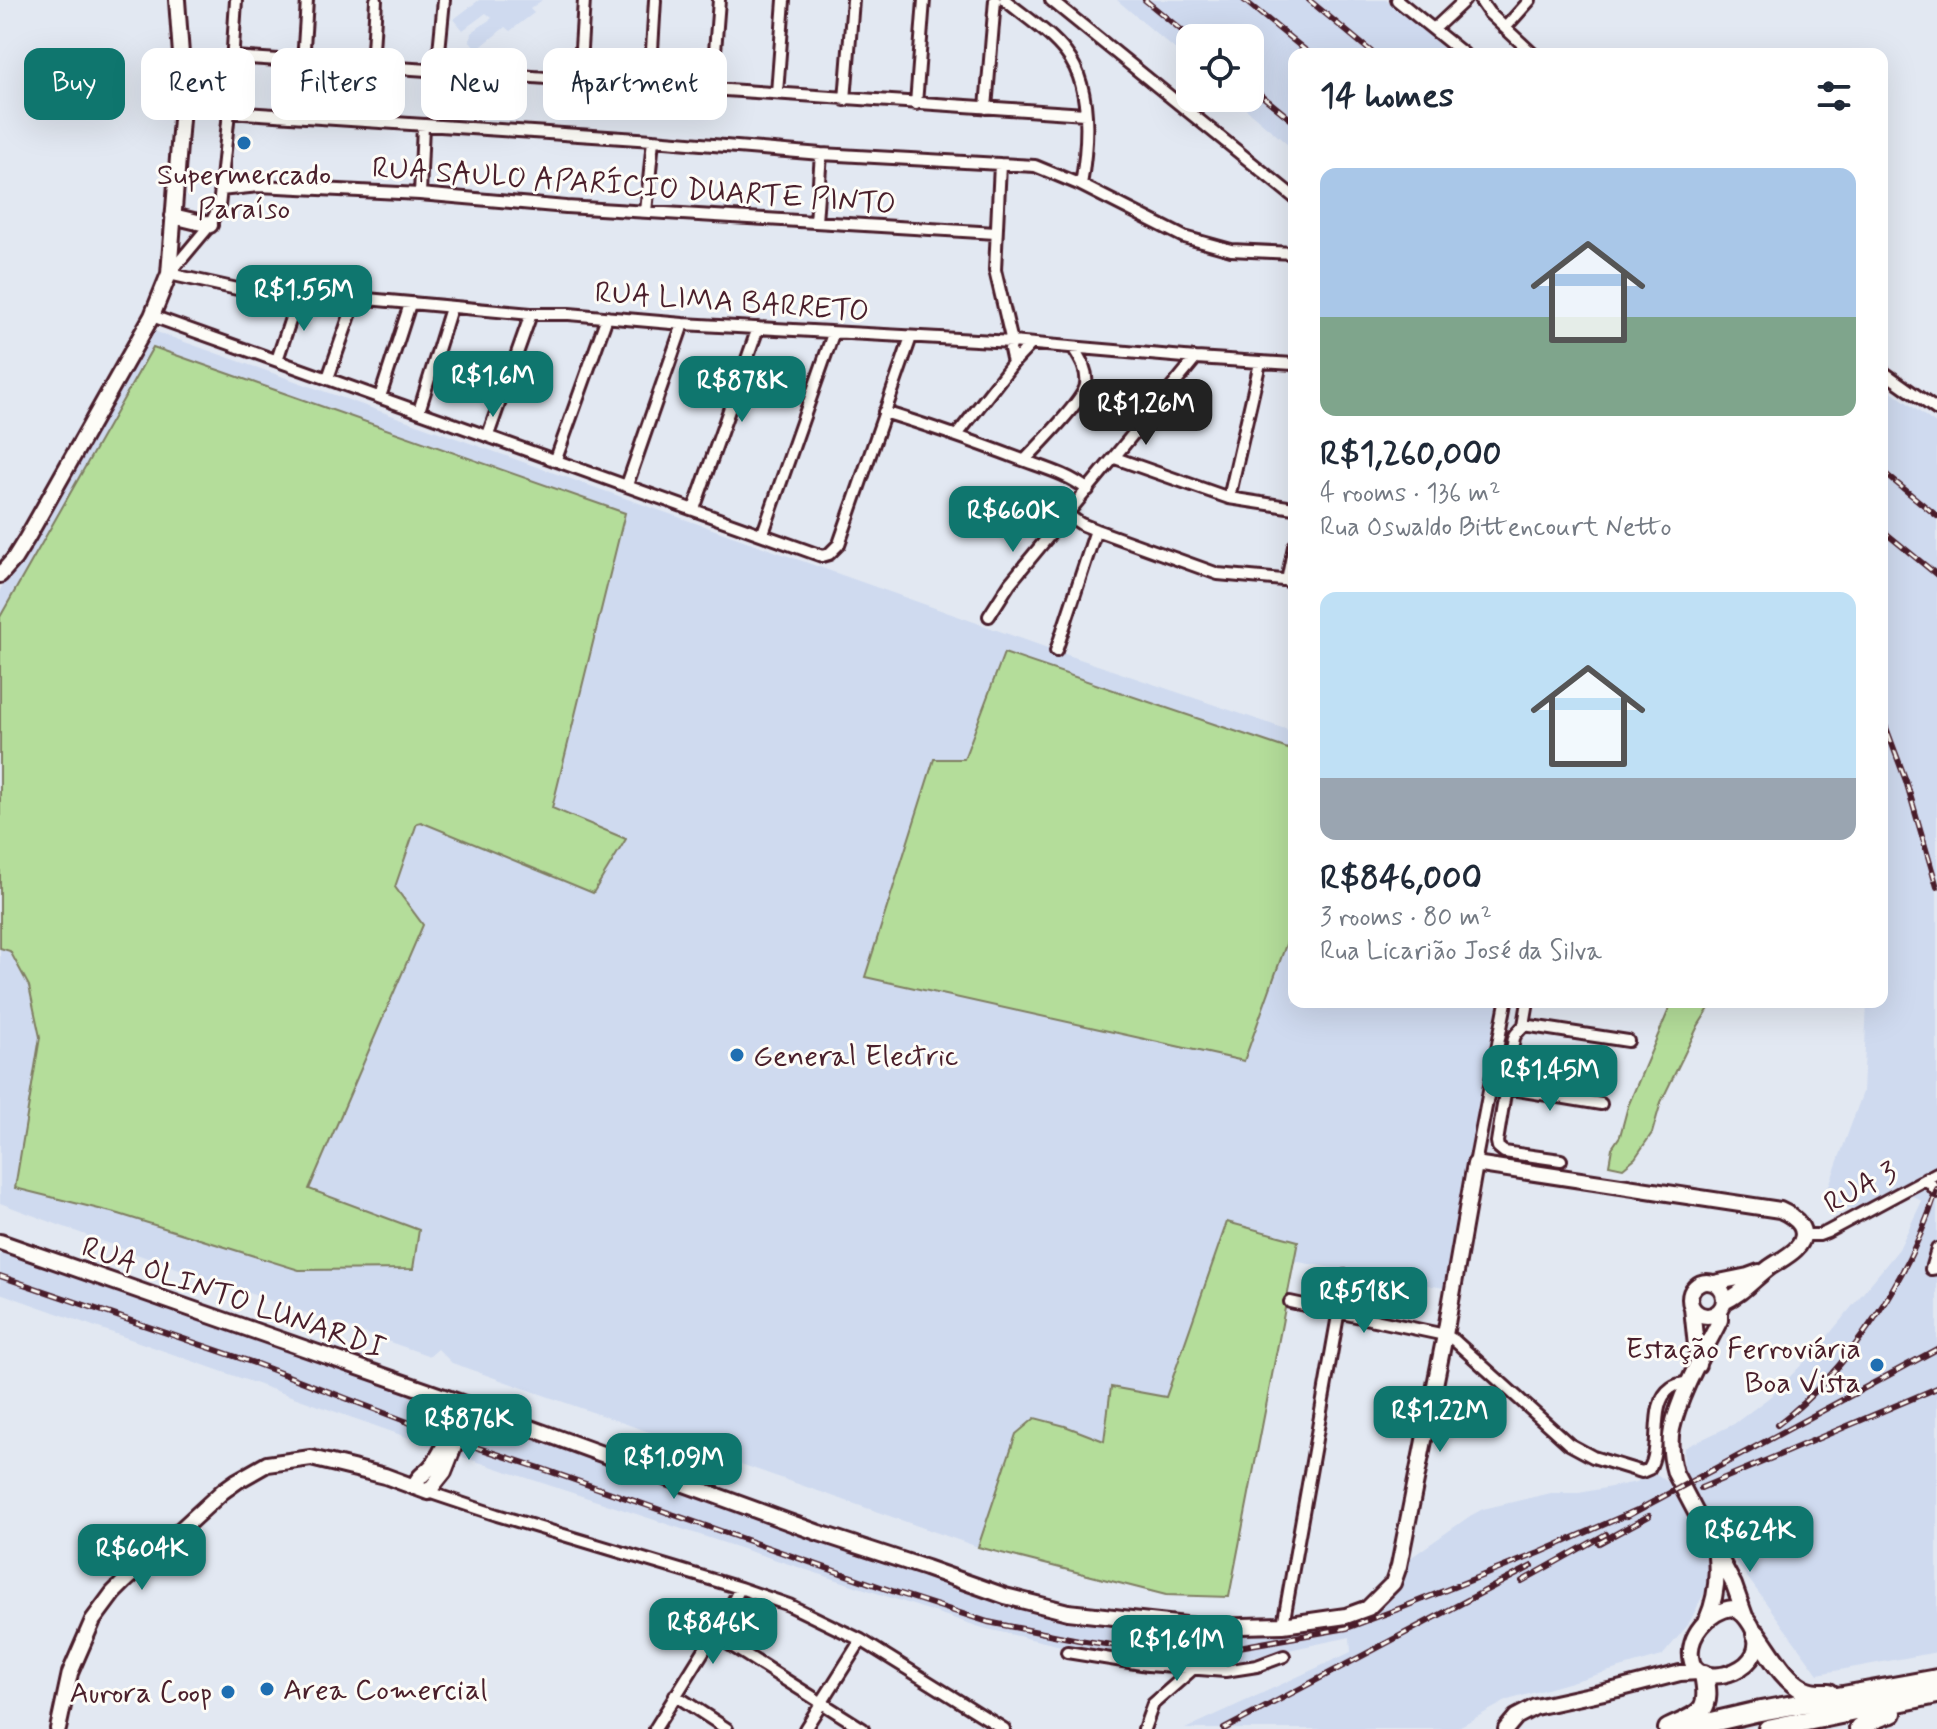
<!DOCTYPE html>
<html lang="en">
<head>
<meta charset="utf-8">
<style>
  :root { --surface:#fff; --page:#f6f6f7; --text:#1f2937; --muted:#747a83; --accent:#0f766e }
  body { margin:0; font-family:Mynerve,sans-serif; background:var(--page); color:var(--text); height:100vh; display:flex; flex-direction:column; font-size:30px; white-space:nowrap }
  * { box-sizing:border-box; margin:0 }
  p { font-size:26px; color:var(--muted) }
  .icon { flex:none; width:44px; height:44px; fill:none; stroke:currentColor; stroke-width:2; stroke-linecap:round; stroke-linejoin:round }
  .map { position:relative; flex:1; overflow:hidden }
  .details { position:absolute; left:1288px; top:48px; width:600px; height:960px; display:flex; flex-direction:column; background:var(--surface); border-radius:16px; box-shadow:0 8px 32px #0002 }
  .details>* { flex:none }
  .hud { position:absolute; left:24px; top:48px; width:760px; height:72px; display:flex; gap:16px }
  .controls { position:absolute; left:1176px; top:24px; display:grid; gap:16px }
  .controls a { display:grid; place-items:center; width:88px; height:88px; border-radius:16px; background:var(--surface); box-shadow:0 8px 32px #0002; font-size:40px }
  .price { position:absolute; translate:-50% -68px; padding:0 18px; border-radius:16px; background:var(--accent); color:#fff; font-size:26px; line-height:52px; filter:drop-shadow(0 2px 4px #0008) }
  .price::after { content:''; position:absolute; left:50%; top:48px; width:24px; height:18px; margin-left:-12px; background:inherit; clip-path:polygon(0 0,100% 0,50% 100%) }
  .price.active { background:#222; color:#fff }
  ul { padding:0; list-style:none }
  li { display:grid; align-content:center; gap:16px; height:424px; padding:0 32px }
  li span { display:grid; place-items:center; height:248px; border-radius:16px; color:#555 }
  li>.icon { margin-inline-start:auto }
  span .icon { width:144px; height:144px; fill:#fffc; stroke-width:1 }
  li b { font-size:34px }
  h2 { display:flex; justify-content:space-between; align-items:center; height:96px; padding:0 32px; font-size:34px }
  .tag { padding:0 28px; border-radius:16px; background:var(--surface); box-shadow:0 8px 32px #0002; font-size:28px; line-height:72px }
  .tag.active { background:var(--accent); color:#fff }
  .map>svg:first-child { display:block }
</style>
</head>
<body>
<div class="map">
<svg width="1937" height="1729" viewBox="0 0 1937 1729">
  <rect width="100%" height="100%" fill="#e2e8f2"/>
  <filter id="ink" filterUnits="userSpaceOnUse"><feTurbulence type="fractalNoise" baseFrequency=".0125" numOctaves="2"/><feDisplacementMap in="SourceGraphic" scale="16" xChannelSelector="R" yChannelSelector="G"/><feConvolveMatrix kernelMatrix="1 2 1 2 8 2 1 2 1" color-interpolation-filters="sRGB"/></filter>
  <g filter="url(#ink)">
    <path fill="#cfdaef" d="M479 0H542L530 9 534 13 510 31 505 27 477 50 470 41 471 33 492 18 486 13 463 30 454 19Z
      M1117 0H1386L1454 54H1294V150L1233 98H1250V38H1190V62Z
      M151 330 1056 651 1294 732V1002H1498L1444 1288 1293 1261 1229 1597 1166 1595 978 1547 452 1363 438 1349 430 1356 142 1256 0 1203V590Z
      M1882 384 1937 425V1652L1818 1674 1726 1548 1697 1494 1680 1504 1699 1537 1709 1564 1706 1590 1688 1625 1662 1656 1508 1700 1455 1729H1185L1351 1652 1350 1637 1231 1662 1187 1661 1066 1647 983 1628 463 1457 0 1293V1242L130 1289 1068 1612 1283 1626 1368 1608 1399 1566 1470 1516 1483 1509 1551 1493H1579L1637 1482 1649 1469 1668 1482 1686 1472 1683 1468 1684 1448 1734 1424 1771 1396 1818 1348 1899 1249 1922 1201 1895 1187 1857 1211 1823 1202 1863 1092 1867 1002H1882Z"/>
    <path fill="#b4dd9a" stroke="#7f7e62" stroke-width="2" d="M153 347 625 513 552 808 626 839 593 893 421 822 417 823 395 887 423 925 309 1189 419 1230 413 1269 299 1270 119 1214 15 1188 40 1037 29 986 10 951 0 948V617Z
      M1004 653 1294 751V922L1244 1061 865 977 934 759H964Z
      M1672 1002H1713L1698 1026 1661 1102 1652 1133 1635 1158 1623 1168 1609 1165 1612 1148 1620 1136 1628 1106Z
      M1227 1222 1298 1241 1229 1597 1166 1595 978 1547 1016 1434 1035 1418 1065 1426 1104 1441 1111 1387 1166 1397Z"/>
    <g fill="none" stroke-linecap="round" stroke-linejoin="round">
      <g stroke="#4a1f2b" stroke-width="16">
        <path id="street" d="M236 0 229 112 219 207 210 225 169 274 251 292 356 298 531 314H569L683 324 1012 342 1196 358 1294 364
          M1005 0C1024 16 1051 33 1066 53 1093 87 1088 144 1081 185
          M1051 0 1294 197
          M1397 0 1464 54
          M1480 0 1489 13 1533 54
          M1505 28 1530 0
          M1434 29 1465 0
          M233 57 1085 114
          M303 63 307 0
          M372 67 376 0
          M437 72 444 0
          M579 81 584 0
          M650 84 655 0
          M712 90 719 0
          M777 93 784 0
          M845 100 853 0
          M916 104 924 0
          M986 108 995 0
          M229 112 653 140 821 154 1035 166 1081 185 1184 237 1231 250 1294 253
          M1000 164 995 270 1012 342 1010 349 1013 363
          M220 190 259 186 420 194 566 207 996 233
          M420 194 423 126
          M646 212 653 140
          M816 222 821 154
          M152 316 822 556 829 554 839 544 911 337
          M277 360 299 294
          M1882 371 1937 410
          M328 378 356 298
          M380 397 410 304
          M419 411 451 308
          M884 412C930 426 975 442 1020 459 1044 468 1068 474 1088 490
          M488 435 531 314
          M957 435 1013 363 1030 345
          M1115 458 1229 498 1294 508
          M556 459 607 317
          M1025 460C1038 446 1083 401 1086 385 1088 371 1081 360 1074 349
          M627 485 683 324
          M1229 498 1260 363
          M694 509 758 328
          M1068 515 1081 524 1096 530 1218 574 1294 581
          M763 533 833 334
          M1287 581 1294 546
          M989 616 1010 583 1196 358
          M1056 651 1096 530
          M1528 1002 1524 1025 1516 1034 1514 1038 1497 1142 1498 1147 1504 1152 1561 1160
          M1524 1025 1628 1041
          M1505 1088 1601 1104
          M1475 1164 1506 1002
          M1926 1178 1937 1192
          M1803 1235H1819L1827 1232 1937 1173
          M1937 1249 1931 1269 1937 1268
          M1290 1302 1445 1335 1454 1340 1569 1444 1593 1457 1642 1472 1649 1469C1663 1447 1648 1404 1671 1388 1676 1384 1684 1383 1690 1382
          M428 1492 497 1515 740 1588 789 1605 861 1640 1004 1729
          M1283 1625 1345 1276
          M713 1634 863 1729
          M1067 1652 1148 1665 1225 1671 1257 1666 1284 1656
          M675 1695 727 1729
          M655 1729 729 1610 740 1588
          M805 1729 861 1640
          M1144 1729 1153 1704 1195 1667 1204 1627"/>
      </g>
      <g stroke="#4a1f2b" stroke-width="20">
        <path id="secondary" d="M173 216 210 225
          M0 575 14 559 27 538 152 316 169 274 181 119 182 68 177 0
          M0 1242 470 1406 819 1533 926 1568 1005 1596 1068 1612 1204 1627 1283 1625 1346 1616 1368 1608 1393 1583 1399 1566 1445 1335 1475 1164 1780 1210C1796 1217 1813 1231 1796 1249 1789 1256 1779 1261 1770 1267 1754 1279 1742 1294 1724 1302
          M1690 1299a17 17 0 1 1 34 0a17 17 0 1 1-34 0Z
          M1714 1283 1748 1276 1759 1272
          M1692 1308 1698 1365
          M1720 1310V1320C1703 1354 1680 1393 1672 1429 1669 1444 1671 1459 1675 1473L1734 1585 1745 1616
          M414 1487C418 1475 427 1473 434 1463 446 1447 453 1423 460 1404
          M1733 1608C1742 1612 1746 1617 1751 1625 1777 1670 1700 1691 1692 1662 1685 1637 1710 1610 1733 1608Z
          M1707 1619C1716 1599 1718 1578 1716 1557
          M58 1729 70 1673 93 1620 113 1593 125 1581 223 1491 237 1481 267 1464 311 1458 385 1476 428 1492 444 1472 470 1406
          M1506 1729 1516 1717 1535 1707 1618 1689 1680 1673 1699 1672"/>
      </g>
      <g stroke="#4a1f2b" stroke-width="24">
        <path id="highway" d="M1756 1634C1769 1651 1783 1679 1803 1689 1812 1694 1821 1693 1829 1693
          M1668 1729C1700 1714 1712 1713 1704 1675
          M1682 1729 1755 1712 1937 1679
          M1768 1729 1937 1694
          M1859 1729C1869 1720 1879 1716 1892 1713"/>
      </g>
      <use href="#street" stroke="#fdfcf7" stroke-width="10"/>
      <use href="#secondary" stroke="#fdfcf7" stroke-width="14"/>
      <use href="#highway" stroke="#fdfcf7" stroke-width="18"/>
      <g stroke="#4a1f2b" stroke-width="6">
        <path id="rail" d="M1145 0 1191 38
          M1244 0 1310 54
          M1309 0 1374 54
          M1250 86 1294 122
          M1882 471 1937 516
          M1882 530 1937 575
          M1882 717 1906 781 1937 887
          M0 1276 257 1364 457 1441 540 1468 898 1593 988 1622 1079 1640 1165 1653 1222 1650 1347 1628 1401 1608 1539 1553 1637 1510
          M1777 1425C1848 1371 1911 1275 1937 1189
          M1701 1488 1937 1388
          M1627 1516 1937 1349
          M1599 1543 1649 1516
          M1522 1581 1606 1534
          M1224 1729 1532 1566"/>
      </g>
      <use href="#rail" stroke="#fdfcf7" stroke-width="3" stroke-dasharray="9" stroke-linecap="butt"/>
    </g>
  </g>
  <g fill="#1f6fb2" stroke="#fdfcf7" stroke-width="3">
    <circle cx="244" cy="143" r="8"/>
    <circle cx="737" cy="1055" r="8"/>
    <circle cx="1877" cy="1365" r="8"/>
    <circle cx="267" cy="1689" r="8"/>
    <circle cx="228" cy="1692" r="8"/>
  </g>
  <g text-anchor="middle" stroke-width="6" stroke-linejoin="round" paint-order="stroke">
    <g font-size="30" fill="#4a1f2b" stroke="#fdfcf7" text-anchor="start">
      <text x="244" y="184" text-anchor="middle">Supermercado<tspan x="244" dy="34">Paraíso</tspan></text>
      <text x="753" y="1065">General Electric</text>
      <text x="1861" y="1358" text-anchor="end">Estação Ferroviária<tspan x="1861" dy="34">Boa Vista</tspan></text>
      <text x="283" y="1699">Area Comercial</text>
      <text x="212" y="1702" text-anchor="end">Aurora Coop</text>
    </g>
    <g font-size="30" fill="#4a1f2b" stroke="#fdfcf7">
      <text transform="translate(634 185) rotate(4)" y="10">RUA SAULO APARÍCIO DUARTE PINTO</text>
      <text transform="translate(732 301) rotate(4)" y="10">RUA LIMA BARRETO</text>
      <text transform="translate(1860 1187) rotate(-28)" y="10">RUA 3</text>
      <text transform="translate(234 1297) rotate(19)" y="10">RUA OLINTO LUNARDI</text>
    </g>
  </g>
</svg>
<div class="controls">
<a><svg class="icon" aria-label="locate" viewBox="0 0 24 24"><circle cx="12" cy="12" r="6"/><path d="M12 2v4M12 18v4M2 12h4M18 12h4"/></svg></a>
</div>
<b class="price" style="left:304px;top:333px">R$1.55M</b>
<b class="price" style="left:493px;top:419px">R$1.6M</b>
<b class="price" style="left:742px;top:424px">R$878K</b>
<b class="price active" style="left:1146px;top:447px">R$1.26M</b>
<b class="price" style="left:1013px;top:554px">R$660K</b>
<b class="price" style="left:1550px;top:1113px">R$1.45M</b>
<b class="price" style="left:1364px;top:1335px">R$518K</b>
<b class="price" style="left:1440px;top:1454px">R$1.22M</b>
<b class="price" style="left:469px;top:1462px">R$876K</b>
<b class="price" style="left:674px;top:1501px">R$1.09M</b>
<b class="price" style="left:1750px;top:1574px">R$624K</b>
<b class="price" style="left:142px;top:1592px">R$604K</b>
<b class="price" style="left:713px;top:1666px">R$846K</b>
<b class="price" style="left:1177px;top:1683px">R$1.61M</b>
<div class="hud">
<a class="tag active">Buy</a>
<a class="tag">Rent</a>
<a class="tag">Filters</a>
<a class="tag">New</a>
<a class="tag">Apartment</a>
</div>
<section class="details">
<h2>14 homes<svg class="icon" aria-label="filters" viewBox="0 0 24 24"><path d="M4 7h16M4 17h16"/><circle cx="9" cy="7" r="2"/><circle cx="15" cy="17" r="2"/></svg></h2>
<ul>
<li><span style="background:linear-gradient(#a9c7e8 60%,#7fa58c 0)"><svg class="icon" aria-label="home" viewBox="0 0 24 24"><path d="M3 11l9-7 9 7M6 9v11h12V9"/></svg></span><div><b>R$1,260,000</b><p>4 rooms · 136 m²</p><p>Rua Oswaldo Bittencourt Netto</p></div></li>
<li><span style="background:linear-gradient(#bfe0f5 75%,#9aa5b1 0)"><svg class="icon" aria-label="home" viewBox="0 0 24 24"><path d="M3 11l9-7 9 7M6 9v11h12V9"/></svg></span><div><b>R$846,000</b><p>3 rooms · 80 m²</p><p>Rua Licarião José da Silva</p></div></li>
</ul>
</section>
</div>
</body>
</html>
